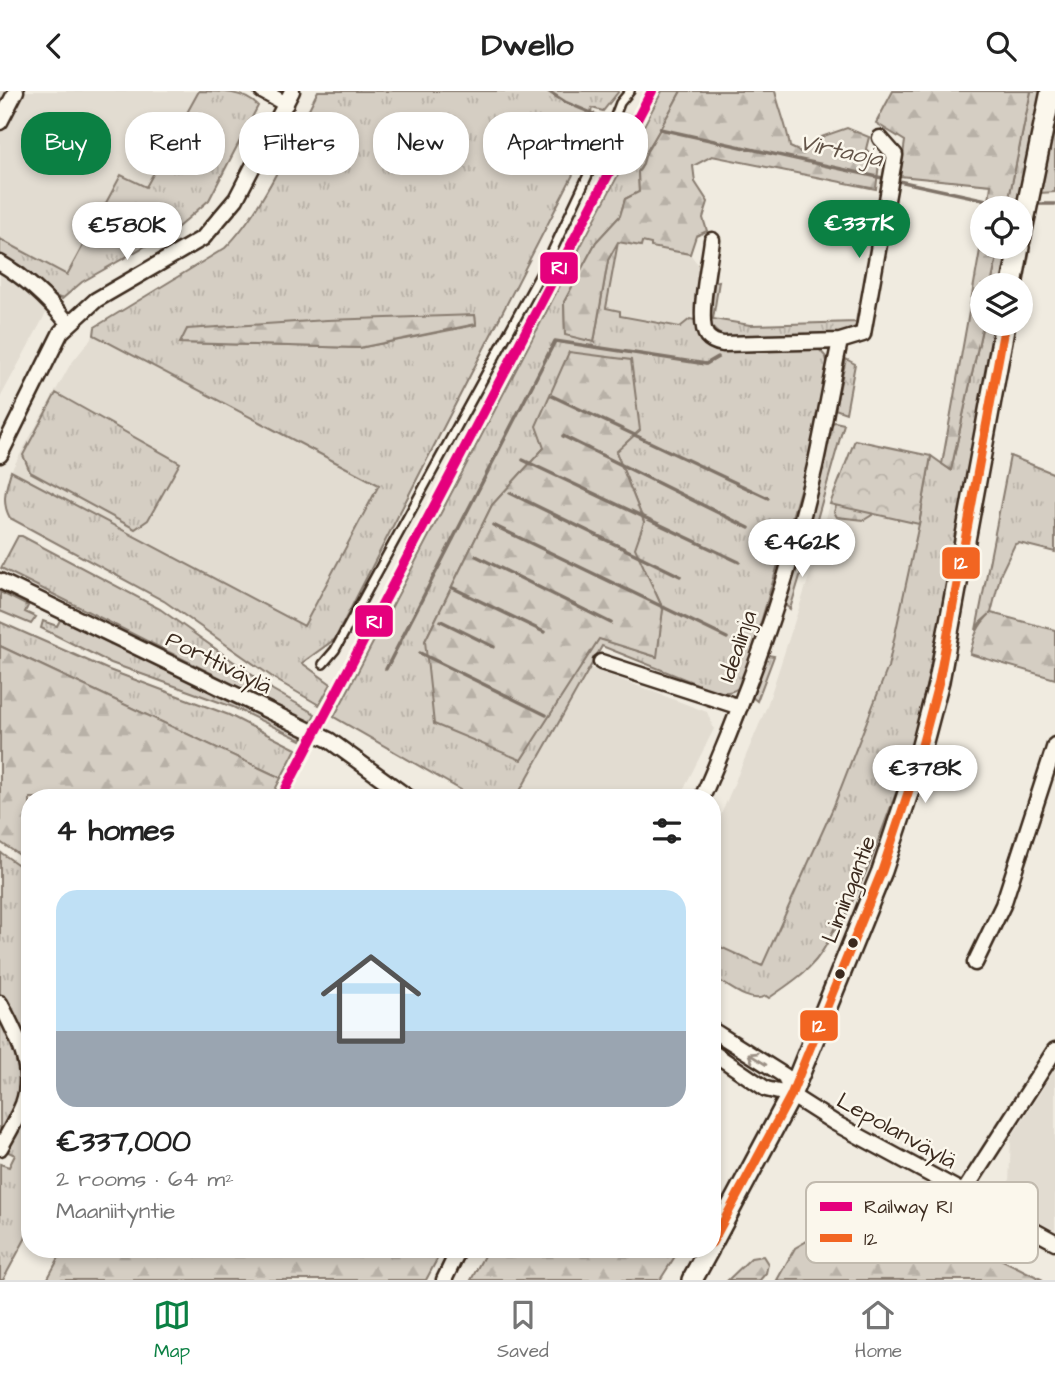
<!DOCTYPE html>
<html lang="en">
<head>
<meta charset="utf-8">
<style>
  :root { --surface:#fff; --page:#f2f2f2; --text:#222; --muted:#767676; --line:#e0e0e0; --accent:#0b8043 }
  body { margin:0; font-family:"Architects Daughter",sans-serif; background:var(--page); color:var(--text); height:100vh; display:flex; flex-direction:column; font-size:26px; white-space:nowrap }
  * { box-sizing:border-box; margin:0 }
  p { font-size:23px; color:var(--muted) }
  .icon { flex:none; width:38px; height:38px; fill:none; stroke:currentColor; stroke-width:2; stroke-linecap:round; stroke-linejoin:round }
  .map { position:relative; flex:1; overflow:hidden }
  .sheet { position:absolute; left:21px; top:698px; width:700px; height:469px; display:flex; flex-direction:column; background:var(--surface); border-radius:28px; box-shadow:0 4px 10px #0003 }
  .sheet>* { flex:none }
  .guide { position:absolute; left:21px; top:21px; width:700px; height:63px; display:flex; gap:14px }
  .tools { position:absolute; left:970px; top:105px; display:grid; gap:14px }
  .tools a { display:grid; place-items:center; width:63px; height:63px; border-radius:50%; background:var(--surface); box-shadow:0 4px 10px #0003; font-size:35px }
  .price { position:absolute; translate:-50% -60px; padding:0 16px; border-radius:24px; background:#fff; color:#222; font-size:23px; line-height:46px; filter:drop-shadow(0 2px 4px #0008) }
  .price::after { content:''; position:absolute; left:50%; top:42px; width:21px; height:16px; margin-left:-10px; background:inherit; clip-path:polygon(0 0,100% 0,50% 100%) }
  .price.on { background:var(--accent); color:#fff }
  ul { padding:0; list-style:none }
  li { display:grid; align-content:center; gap:14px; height:371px; padding:0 35px }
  li span { display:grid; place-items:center; height:217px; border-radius:21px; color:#555 }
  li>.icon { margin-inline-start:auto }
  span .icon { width:126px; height:126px; fill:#fffc; stroke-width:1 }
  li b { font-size:30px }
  h2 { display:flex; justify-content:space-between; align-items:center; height:84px; padding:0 35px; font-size:30px }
  .tag { padding:0 24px; border-radius:28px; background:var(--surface); box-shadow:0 4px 10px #0003; font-size:24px; line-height:63px }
  .tag.on { background:var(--accent); color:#fff }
  header { display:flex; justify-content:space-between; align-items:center; height:91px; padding:0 35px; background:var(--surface); font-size:32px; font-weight:700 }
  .menu { display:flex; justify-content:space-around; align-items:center; height:98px; border-top:2px solid var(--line); background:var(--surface); font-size:19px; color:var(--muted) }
  .menu a { display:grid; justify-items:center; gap:4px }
  .menu .on { color:var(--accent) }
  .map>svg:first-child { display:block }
</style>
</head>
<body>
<header><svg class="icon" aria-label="back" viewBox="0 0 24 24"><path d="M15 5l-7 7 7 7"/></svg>Dwello<svg class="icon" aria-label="search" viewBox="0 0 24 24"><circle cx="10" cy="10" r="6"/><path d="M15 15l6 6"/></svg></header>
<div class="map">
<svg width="1055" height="1189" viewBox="0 0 1055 1189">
  <defs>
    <pattern id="grass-tufts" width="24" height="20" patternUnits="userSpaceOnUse" patternTransform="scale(1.75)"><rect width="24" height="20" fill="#d5cec3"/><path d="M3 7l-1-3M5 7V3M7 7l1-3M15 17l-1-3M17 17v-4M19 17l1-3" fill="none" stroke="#b8b1a7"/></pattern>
    <pattern id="forest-firs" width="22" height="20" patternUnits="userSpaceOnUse" patternTransform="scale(1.75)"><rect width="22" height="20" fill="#d5cec3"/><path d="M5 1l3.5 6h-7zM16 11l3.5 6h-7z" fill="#b8b1a7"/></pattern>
    <pattern id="park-crowns" width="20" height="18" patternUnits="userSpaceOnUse" patternTransform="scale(1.75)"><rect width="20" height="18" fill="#d5cec3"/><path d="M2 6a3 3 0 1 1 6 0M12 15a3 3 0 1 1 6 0" fill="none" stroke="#b8b1a7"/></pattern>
  </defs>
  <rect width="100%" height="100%" fill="#f0ebe0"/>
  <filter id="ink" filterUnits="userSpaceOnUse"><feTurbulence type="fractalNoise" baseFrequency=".0143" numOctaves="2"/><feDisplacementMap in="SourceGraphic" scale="14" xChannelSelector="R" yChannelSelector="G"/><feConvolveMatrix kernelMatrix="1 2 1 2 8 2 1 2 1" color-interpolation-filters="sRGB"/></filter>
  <g filter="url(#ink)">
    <path fill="#e2dcd1" d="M0 0H199L146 97 121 84 0 307Z
      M618 151 640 155 641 151 651 153V157L690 163 700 176 690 233 675 240 596 244Z
      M94 244 380 394 304 535 11 380 70 274Z
      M830 413 919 433 888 576 833 717 762 876 712 852V745L767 615 811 480Z
      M590 577 707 621 714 638 679 707H516Z
      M1055 978V1139L1031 1127 1009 1092 1011 1047Z"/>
    <path fill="url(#grass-tufts)" stroke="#887c70" stroke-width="2" fill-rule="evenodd" d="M199 0C221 0 244 0 258 15L209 109 177 137 82 191 62 208 55 205 24 177 0 163V148L67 184 121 84 146 96Z
      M318 0H619L603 20 592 17 589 28 600 31 335 548 302 572 331 593 319 614 278 590 164 510 10 427C1 411 6 397 11 380L304 535 379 394 94 244 95 236 225 157C263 120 293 48 318 0ZM475 224 476 234 359 257 180 252Z
      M662 0H681C670 21 659 41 647 60 643 68 644 74 638 81L639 101 625 108 620 125 596 151 564 211 565 243 594 251 608 169 618 151 606 217 620 220V225L680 236 690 228 695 229 702 251 712 256 818 257 826 266 828 274 808 372 743 592C736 601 729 602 717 601L602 555 516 707H475L334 626ZM544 357 616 361 644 431 634 457 663 518 656 566 599 547 521 668 425 550 492 414Z
      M1031 0H1041L1017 117H1007Z
      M1055 29V101L1040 102Z
      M999 156H1010L1003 194H991Z
      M719 190 713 228 750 234 856 231 859 213 863 215C860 228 858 237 845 243L735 248C700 243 709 217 713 191Z
      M983 233H996L959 437 918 634 905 678 869 774 839 840 834 838C819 874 800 886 769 907L766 905C750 914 728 894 712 885V852L762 875 833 717 888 576 919 433 931 365 951 379Z
      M846 268 855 273 846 322 835 318Z
      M56 302 180 372 148 429 135 438 30 381 23 364Z
      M835 331 844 333 808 460 801 456 832 332Z
      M1010 365 1055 383V461L1019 452 1015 453 1001 482 991 522 980 532 976 539Z
      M18 445H22L160 518 273 599 315 623 311 632 1 477Z
      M799 471 804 472 790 518 784 513 796 473Z
      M0 501 28 515 25 521 36 526 31 533 0 520Z
      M60 529 87 536 304 644 301 649 233 616 111 572 41 537 43 530 57 535Z
      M0 531 109 579 229 624 296 658 281 687 0 555Z
      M767 564 774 565 757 610 752 606Z
      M0 761 30 782V1139L3 1189H0V1073L9 1076 15 1064 0 1057Z"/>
    <path fill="url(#forest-firs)" stroke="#887c70" stroke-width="2" d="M681 0H775C779 18 788 38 790 56L803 62 818 47 847 37 869 46 866 58 879 72 876 98 712 65 693 75 695 91 708 111 703 127 707 140 696 145 690 163 651 156V153L642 151 641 155 618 151 608 169 594 251 565 244 564 211 596 151 620 125 625 108 639 101 638 81C645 74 643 68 647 60 659 41 670 20 681 0Z
      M893 0H1031L1007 117H988L991 94 900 85 905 50 876 32Z
      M982 148V156H999L991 194H982L983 233 951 379 942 373Z
      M475 224 476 233 359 257 180 252 187 238 327 229Z
      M569 261 631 269 640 339 616 361 644 431 635 457 663 518 657 566 599 548 521 669 434 633 425 550 492 414 544 357 536 335Z
      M847 382 865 398 872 424 864 429 837 426 834 421Z
      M991 522 1055 539V588L970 563C974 545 977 535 991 522Z
      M0 555 281 687 271 707H30V771L0 751Z
      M879 1108 1043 1189H777L795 1157Z
      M63 1159V1158L442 1159 426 1189H47Z
      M487 1159 488 1158 679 1159 660 1189H471Z
      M763 1165 768 1173 766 1182 760 1189H728L751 1167Z"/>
    <path fill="url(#park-crowns)" stroke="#887c70" stroke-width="2" d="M855 349 931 365 919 433 830 413Z"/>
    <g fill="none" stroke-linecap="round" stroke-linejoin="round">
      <path stroke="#7f7367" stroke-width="3.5" d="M548 0 565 11 601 26
        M660 38 887 88
        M894 89 1005 113H1014
        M1037 113H1055
        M552 305 768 407
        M563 345 749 437
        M523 369 739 471
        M510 402 680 485
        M493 434 727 547
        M476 465 611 532
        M453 497 544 541
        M441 530 494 556
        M420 562 546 624
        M386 578 555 250 706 273 718 266"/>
      <g stroke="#3b2a1e" stroke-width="12">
        <path id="service" d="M323 573 335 559 548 169 612 33 620 12 630 0"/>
      </g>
      <g stroke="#3b2a1e" stroke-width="19">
        <path id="minor" d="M262 0 286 13
          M0 31 16 0
          M712 149C710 169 696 230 707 245 711 250 717 252 723 253L840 250 863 243 895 64 880 47
          M0 172C26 187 49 209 68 232
          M0 364 61 241 96 209 203 147 236 108 292 0
          M0 490 329 649 409 707
          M601 571 740 616
          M702 707C749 600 789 489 815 375 824 334 831 292 840 250
          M975 872 1003 814 1055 654
          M0 912C16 943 36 977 23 1013 17 1028 8 1043 0 1057
          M712 939 785 985 791 1004
          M712 961 766 998 791 1004 835 1032 1055 1151
          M963 1102 1055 959
          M444 1189 459 1158"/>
      </g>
      <g stroke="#3b2a1e" stroke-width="24">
        <path id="secondary" d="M1020 149 1051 0
          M1012 194 1019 156
          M712 1152 791 1004 882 780 915 681 939 590 1005 233
          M692 1189 709 1158"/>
      </g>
      <use href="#service" stroke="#fbf7ec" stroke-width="7"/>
      <use href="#minor" stroke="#fbf7ec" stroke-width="14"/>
      <use href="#secondary" stroke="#fbf7ec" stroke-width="19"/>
      <g stroke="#fbf7ec" stroke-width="14">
        <path id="bus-1" d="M712 1152 791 1004 882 780 915 681 939 590 1005 233"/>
      </g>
      <use href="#bus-1" stroke="#f26522" stroke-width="9"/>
      <g stroke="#fbf7ec" stroke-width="16">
        <path id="rail-1" d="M281 707 652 0"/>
      </g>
      <use href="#rail-1" stroke="#e5007d" stroke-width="10"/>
    </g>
    <defs><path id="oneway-shaft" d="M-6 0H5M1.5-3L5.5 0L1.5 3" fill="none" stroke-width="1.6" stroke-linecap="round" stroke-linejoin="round" transform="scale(1.75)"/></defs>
    <use stroke="#9b9085" href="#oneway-shaft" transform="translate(757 968) rotate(-148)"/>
  </g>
  <g fill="#3b2a1e" stroke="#fbf7ec" stroke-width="2.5">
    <circle cx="853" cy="852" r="6"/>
    <circle cx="840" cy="883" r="6"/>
  </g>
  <g text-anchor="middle" stroke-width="5" stroke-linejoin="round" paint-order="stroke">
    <g font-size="23" fill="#3b2a1e" stroke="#fbf7ec">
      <text transform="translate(737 555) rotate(-71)" y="8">Idealinja</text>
      <text transform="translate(219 571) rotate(26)" y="8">Porttiväylä</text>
      <text transform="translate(848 798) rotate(-69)" y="8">Limingantie</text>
      <text transform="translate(897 1039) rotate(29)" y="8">Lepolanväylä</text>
    </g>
    <g font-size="24" font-style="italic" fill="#635448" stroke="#fbf7ec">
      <text transform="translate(841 59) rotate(12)" y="8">Virtaoja</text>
    </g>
  </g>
  <rect x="806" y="1091" width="232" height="81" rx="10" fill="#fbf7ec" stroke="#c1baae" stroke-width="2"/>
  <rect x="820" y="1111" width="32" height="9" fill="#e5007d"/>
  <rect x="820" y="1143" width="32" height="8" fill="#f26522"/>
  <g font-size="19" fill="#3b2a1e">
    <text x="864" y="1122">Railway R1</text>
    <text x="864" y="1154">12</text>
  </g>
  <g stroke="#fbf7ec" stroke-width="2.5">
    <rect x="539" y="160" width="40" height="34" rx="7" fill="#e5007d"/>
    <rect x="941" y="455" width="40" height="34" rx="7" fill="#f26522"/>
    <rect x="354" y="513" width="40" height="34" rx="7" fill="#e5007d"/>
    <rect x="799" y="918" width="40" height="33" rx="7" fill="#f26522"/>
  </g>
  <g font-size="19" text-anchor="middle" font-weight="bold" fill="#fff">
    <text x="559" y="183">R1</text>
    <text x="961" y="478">12</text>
    <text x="374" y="537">R1</text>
    <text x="819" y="941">12</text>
  </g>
</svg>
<div class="tools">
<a><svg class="icon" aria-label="locate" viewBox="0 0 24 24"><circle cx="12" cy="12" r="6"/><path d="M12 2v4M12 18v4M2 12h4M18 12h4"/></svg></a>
<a><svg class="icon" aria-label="layers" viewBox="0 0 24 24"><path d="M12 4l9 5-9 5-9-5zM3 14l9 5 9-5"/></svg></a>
</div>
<b class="price on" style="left:859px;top:169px">€337K</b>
<b class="price" style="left:127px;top:171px">€580K</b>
<b class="price" style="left:802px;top:488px">€462K</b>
<b class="price" style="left:925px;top:714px">€378K</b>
<div class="guide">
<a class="tag on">Buy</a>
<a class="tag">Rent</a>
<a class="tag">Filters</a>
<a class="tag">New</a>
<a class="tag">Apartment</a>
</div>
<section class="sheet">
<h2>4 homes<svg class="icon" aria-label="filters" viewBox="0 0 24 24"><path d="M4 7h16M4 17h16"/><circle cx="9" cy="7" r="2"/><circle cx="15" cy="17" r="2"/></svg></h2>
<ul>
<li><span style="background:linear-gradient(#bfe0f5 65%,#9aa5b1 0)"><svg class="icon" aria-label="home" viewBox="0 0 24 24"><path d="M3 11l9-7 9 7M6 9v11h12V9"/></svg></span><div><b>€337,000</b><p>2 rooms · 64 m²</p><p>Maaniityntie</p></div></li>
</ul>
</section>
</div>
<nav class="menu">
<a class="on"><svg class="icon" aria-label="map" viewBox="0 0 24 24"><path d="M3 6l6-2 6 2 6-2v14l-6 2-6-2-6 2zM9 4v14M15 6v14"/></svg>Map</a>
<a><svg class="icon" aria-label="saved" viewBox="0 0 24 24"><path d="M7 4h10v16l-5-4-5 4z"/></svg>Saved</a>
<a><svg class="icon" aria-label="home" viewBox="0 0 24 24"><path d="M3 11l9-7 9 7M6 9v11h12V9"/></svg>Home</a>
</nav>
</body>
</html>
